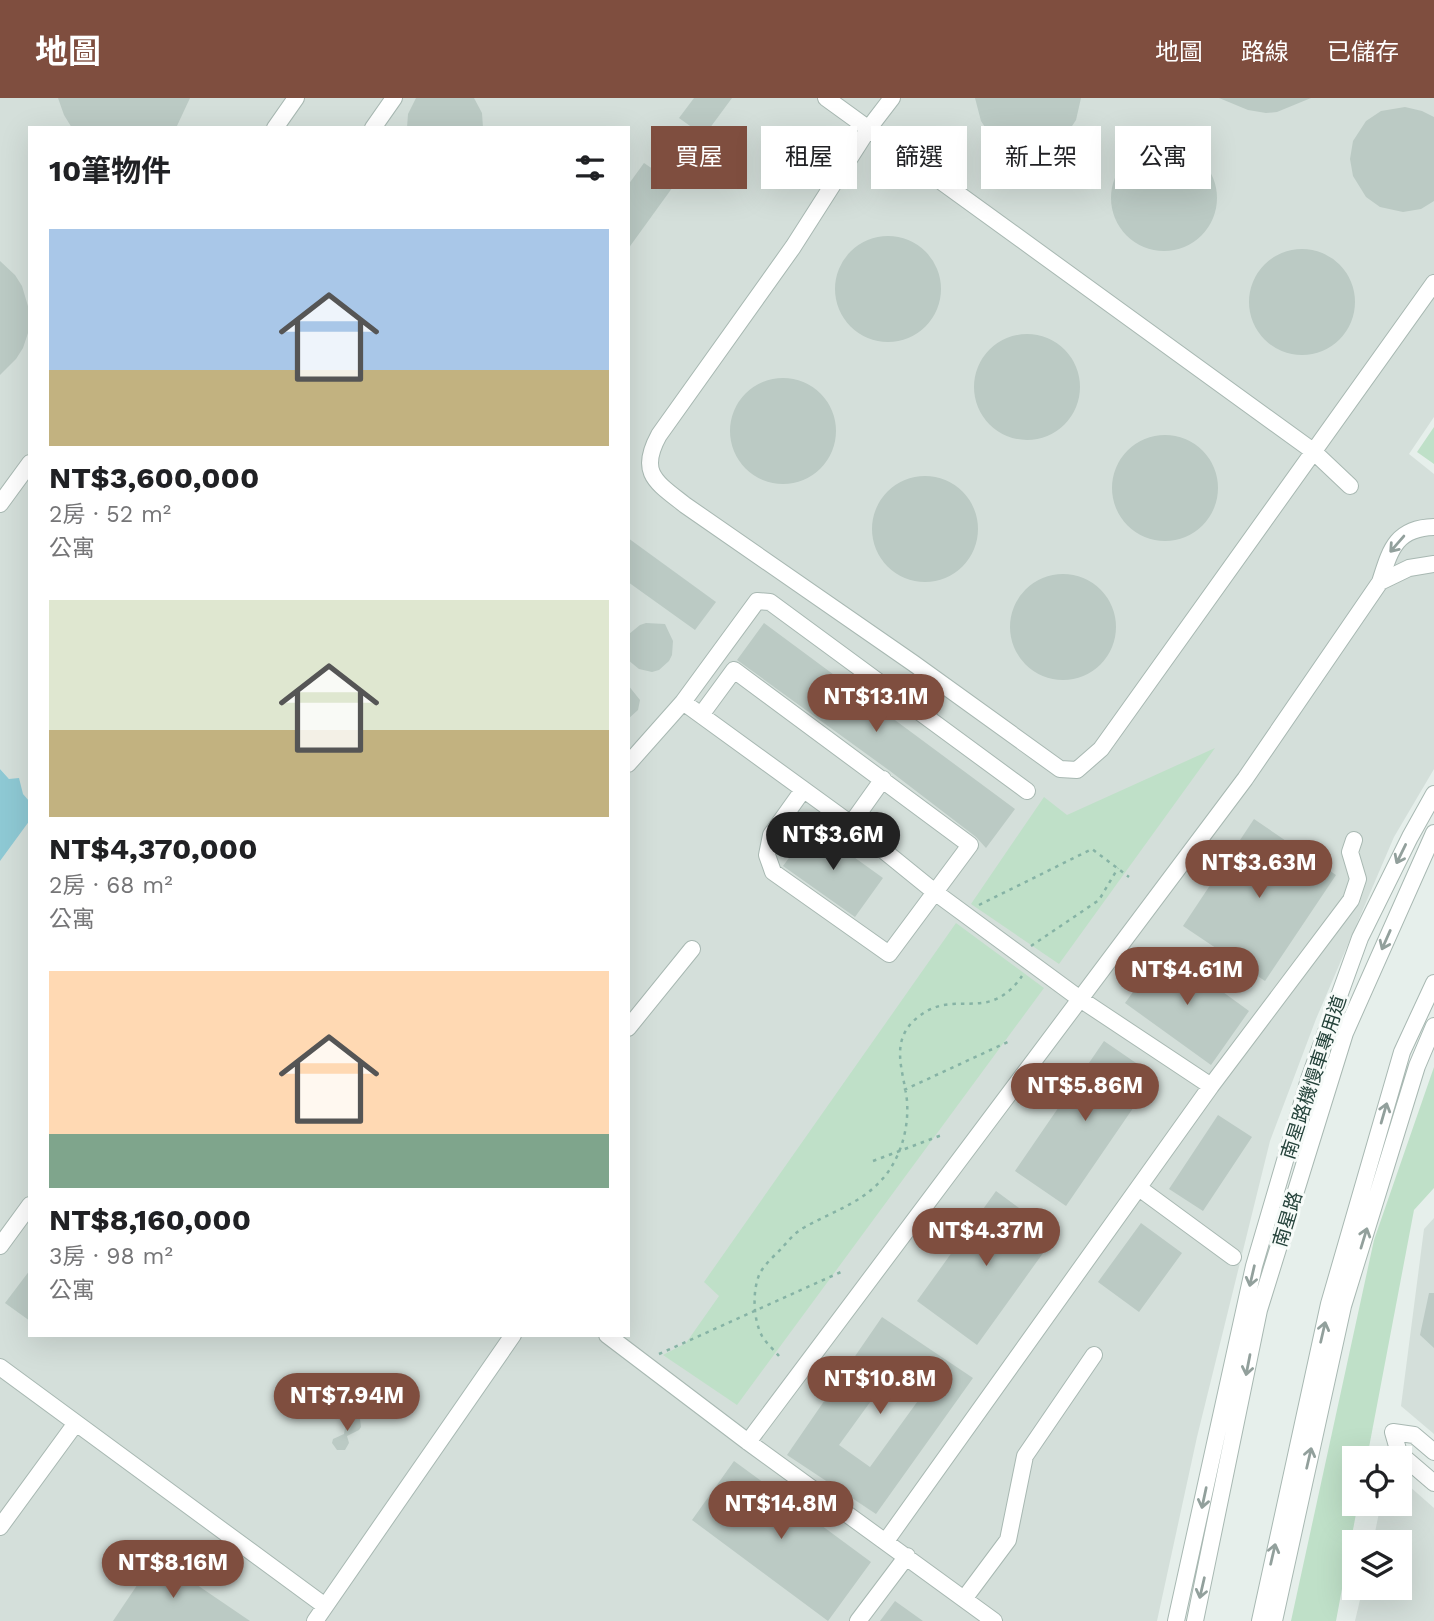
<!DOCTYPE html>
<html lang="zh-TW">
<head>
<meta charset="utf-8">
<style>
  :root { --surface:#fff; --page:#f2f2f2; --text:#202124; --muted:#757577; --accent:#7f4e3f }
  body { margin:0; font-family:"Work Sans","Noto Sans TC",sans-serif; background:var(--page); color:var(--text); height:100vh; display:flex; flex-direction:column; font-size:26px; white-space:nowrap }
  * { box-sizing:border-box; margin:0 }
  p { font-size:23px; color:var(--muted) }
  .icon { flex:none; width:38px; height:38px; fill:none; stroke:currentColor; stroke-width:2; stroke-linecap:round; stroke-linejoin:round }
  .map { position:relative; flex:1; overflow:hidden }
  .drawer { position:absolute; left:28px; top:28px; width:602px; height:1211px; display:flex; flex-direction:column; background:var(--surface); border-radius:0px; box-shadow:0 7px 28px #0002 }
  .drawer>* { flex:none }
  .top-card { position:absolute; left:651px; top:28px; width:665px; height:63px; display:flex; gap:14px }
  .tools { position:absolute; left:1342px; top:1348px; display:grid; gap:14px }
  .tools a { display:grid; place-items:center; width:70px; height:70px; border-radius:0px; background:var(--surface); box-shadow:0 7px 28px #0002; font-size:35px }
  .price { position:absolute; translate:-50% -60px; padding:0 16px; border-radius:24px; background:var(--accent); color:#fff; font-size:23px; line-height:46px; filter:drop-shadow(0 2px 4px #0008) }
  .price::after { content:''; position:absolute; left:50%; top:42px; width:21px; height:16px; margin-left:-10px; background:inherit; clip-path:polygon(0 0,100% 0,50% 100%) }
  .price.selected { background:#222; color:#fff }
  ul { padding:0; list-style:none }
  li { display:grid; align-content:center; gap:14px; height:371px; padding:0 21px }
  li span { display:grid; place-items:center; height:217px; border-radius:0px; color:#555 }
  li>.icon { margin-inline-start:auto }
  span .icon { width:126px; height:126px; fill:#fffc; stroke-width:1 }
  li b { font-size:30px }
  h2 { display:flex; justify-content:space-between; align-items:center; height:84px; padding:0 21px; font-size:30px }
  .pill { padding:0 24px; border-radius:0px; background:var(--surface); box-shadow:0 7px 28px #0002; font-size:24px; line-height:63px }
  .pill.selected { background:var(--accent); color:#fff }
  header { display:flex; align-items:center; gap:42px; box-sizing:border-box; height:98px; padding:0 35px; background:var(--accent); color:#fff }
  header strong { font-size:33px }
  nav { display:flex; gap:38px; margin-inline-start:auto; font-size:24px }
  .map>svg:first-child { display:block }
</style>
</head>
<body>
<header>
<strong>地圖</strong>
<nav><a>地圖</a><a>路線</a><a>已儲存</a></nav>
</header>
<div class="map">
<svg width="1434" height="1523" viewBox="0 0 1434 1523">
  <rect width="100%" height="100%" fill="#e6efeb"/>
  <path fill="#d4dfda" d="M0 0H1434V319L1409 356 1434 376V671L1394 739 1316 921 1270 1043 1197 1339 1157 1523H0V755L30 714V1237H628V30H30V704L0 671Z
    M1434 1120V1336L1401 1308 1424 1131Z
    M1400 1380 1434 1410V1523H1355L1363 1489H1400V1444H1373L1381 1405H1400Z"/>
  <path fill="#bfe0c8" d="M1434 329V366L1417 354Z
    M1215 650 1059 866 971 806 1044 699 1067 717Z
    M956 825 1044 890 737 1307 663 1257 686 1245 719 1198 704 1184Z
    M1434 969V1090L1414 1112 1367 1360H1354V1405H1358L1336 1523H1291L1374 1142Z"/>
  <path fill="#8ec9d4" d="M0 671 9 681 19 680 23 696 30 704V722L0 763Z"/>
  <path fill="#bbcac4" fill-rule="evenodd" d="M58 0H190L176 30H72L64 17Z
    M416 0H474L482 15 483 30H407L408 16Z
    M694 0H732L704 38 679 20Z
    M975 0H1081L1076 22 1066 37 1052 47 1029 53 1006 48 991 38 981 23Z
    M1219 0H1311L1277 14 1266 15 1248 12Z
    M1405 9 1422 13 1434 19V103L1421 111 1403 114 1380 109 1366 99 1353 78 1350 61 1353 43 1366 23 1381 13Z
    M1111 100a53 53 0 1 1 106 0a53 53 0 1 1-106 0Z
    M644 65 675 86 628 151V87Z
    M835 191a53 53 0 1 1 106 0a53 53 0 1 1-106 0Z
    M1249 204a53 53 0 1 1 106 0a53 53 0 1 1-106 0Z
    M0 163 15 177 22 188 30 215 29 232 23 250 16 261 0 277Z
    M974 289a53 53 0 1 1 106 0a53 53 0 1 1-106 0Z
    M730 333a53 53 0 1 1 106 0a53 53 0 1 1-106 0Z
    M1112 390a53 53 0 1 1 106 0a53 53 0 1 1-106 0Z
    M872 431a53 53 0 1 1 106 0a53 53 0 1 1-106 0Z
    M628 440 716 504 695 532 628 484Z
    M1010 529a53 53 0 1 1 106 0a53 53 0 1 1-106 0Z
    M646 525 665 526 673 543 672 557 669 563 659 572 652 574 639 571 628 562 629 536 640 527Z
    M764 525 1015 711 986 750 976 739 890 673 737 562Z
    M628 587 640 602 638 612 628 621Z
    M1254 721 1336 777 1265 883 1183 828Z
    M812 729 883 780 855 819 783 768Z
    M1164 851 1249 913 1211 967 1125 905Z
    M1104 943 1155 978 1066 1108 1015 1073Z
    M1218 1017 1252 1039 1203 1113 1169 1091Z
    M996 1093 1056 1137 977 1247 917 1203Z
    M1141 1125 1182 1155 1139 1214 1098 1184Z
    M30 1172V1223L5 1205Z
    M1429 1195H1434V1250L1420 1237Z
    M882 1219 973 1280 876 1416 787 1357ZM889 1278 920 1300 870 1369 839 1347Z
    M325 1287a10 10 0 1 1 20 0a10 10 0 1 1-20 0Z
    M352 1318 360 1321 361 1329 359 1332 347 1338 349 1345 345 1352H337L332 1345 333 1341 344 1336 346 1323Z
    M734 1363 871 1464 828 1523 692 1422Z
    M156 1459 250 1523H113Z
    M895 1503 923 1523H880Z"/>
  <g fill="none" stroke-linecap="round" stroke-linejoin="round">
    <g stroke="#a8b8b2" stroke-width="18">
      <path id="minor" d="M826 0 1313 353 1350 388
        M892 0 869 30 793 149 659 337C638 375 656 384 685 407L913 565 1060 671 1077 672 1101 651 1434 185
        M275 30 296 0
        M373 30 394 0
        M0 406 30 365
        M1380 484 1409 470 1434 466
        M683 604 851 726 936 795 1080 901 1211 988
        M701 617 734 572 970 747 889 856 773 774 767 757 771 737 803 692
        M628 666 683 604 757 503 770 504 1027 693
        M851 726 883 681
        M628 930 692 851
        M1139 1090 1233 1159
        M0 1148 30 1107
        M607 1237 748 1344 994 1523
        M0 1269 325 1508
        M748 1344 1245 681 1380 484C1390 453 1395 430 1434 429
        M1434 1354 1414 1337 1393 1334 1399 1355 1434 1385
        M0 1429 76 1325
        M886 1443 1211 988 1351 802 1358 781 1350 754 1354 742
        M964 1501 1008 1442 1025 1358 1094 1257
        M315 1523 513 1237
        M858 1523 907 1458
        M1176 1523 1254 1168 1309 981 1360 840 1410 739 1434 696
        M1195 1523 1259 1212 1345 935 1434 735
        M1260 1523 1329 1206 1402 954 1434 885
        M1274 1523 1343 1208 1417 968 1434 928"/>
    </g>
    <path stroke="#86b3a5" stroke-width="2.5" stroke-dasharray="3.5 5" stroke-linecap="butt" d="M979 807 1092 751 1129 779
      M1031 848 1099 802 1118 770
      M904 992 1012 942
      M873 1063 942 1037
      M659 1256 841 1174
      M779 1258C774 1252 766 1245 762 1238 753 1221 752 1192 760 1175 765 1166 774 1158 781 1151 788 1143 795 1134 805 1129 833 1113 863 1105 885 1078 901 1058 909 1030 907 1003 904 973 888 943 918 919 955 889 988 927 1022 878"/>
    <use href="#minor" stroke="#fff" stroke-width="16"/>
  </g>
  <defs><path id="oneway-shaft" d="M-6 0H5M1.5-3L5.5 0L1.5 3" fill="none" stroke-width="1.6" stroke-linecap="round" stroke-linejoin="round" transform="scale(1.75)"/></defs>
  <g stroke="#92a09c">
    <use href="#oneway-shaft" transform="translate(1397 446) rotate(131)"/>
    <use href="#oneway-shaft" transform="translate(1401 756) rotate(116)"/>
    <use href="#oneway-shaft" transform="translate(1386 842) rotate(114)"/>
    <use href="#oneway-shaft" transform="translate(1384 1015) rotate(-74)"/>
    <use href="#oneway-shaft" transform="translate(1364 1140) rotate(-73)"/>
    <use href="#oneway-shaft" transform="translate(1252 1178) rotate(103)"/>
    <use href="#oneway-shaft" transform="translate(1323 1234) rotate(-77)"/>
    <use href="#oneway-shaft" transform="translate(1248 1267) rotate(101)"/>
    <use href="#oneway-shaft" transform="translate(1309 1360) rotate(-77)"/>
    <use href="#oneway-shaft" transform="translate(1204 1400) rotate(102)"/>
    <use href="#oneway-shaft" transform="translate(1273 1456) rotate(-77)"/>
    <use href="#oneway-shaft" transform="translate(1202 1490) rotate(103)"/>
  </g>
  <g text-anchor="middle" stroke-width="6" stroke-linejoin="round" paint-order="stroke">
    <g font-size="19" fill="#24423a" stroke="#f7fbf9">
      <text transform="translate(1313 979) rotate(-72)" y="7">南星路機慢車專用道</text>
      <text transform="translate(1287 1121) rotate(-73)" y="7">南星路</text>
    </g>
  </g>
</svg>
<div class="tools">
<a><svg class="icon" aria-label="locate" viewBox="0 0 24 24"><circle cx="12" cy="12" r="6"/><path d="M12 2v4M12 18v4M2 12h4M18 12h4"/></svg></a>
<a><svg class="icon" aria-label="layers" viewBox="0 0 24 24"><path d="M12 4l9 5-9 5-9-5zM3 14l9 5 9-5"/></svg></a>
</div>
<b class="price" style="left:876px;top:636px">NT$13.1M</b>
<b class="price selected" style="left:833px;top:774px">NT$3.6M</b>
<b class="price" style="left:1259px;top:802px">NT$3.63M</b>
<b class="price" style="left:1187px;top:909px">NT$4.61M</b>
<b class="price" style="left:1085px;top:1025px">NT$5.86M</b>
<b class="price" style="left:986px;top:1170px">NT$4.37M</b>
<b class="price" style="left:880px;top:1318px">NT$10.8M</b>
<b class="price" style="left:347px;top:1335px">NT$7.94M</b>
<b class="price" style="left:781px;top:1443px">NT$14.8M</b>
<b class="price" style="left:173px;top:1502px">NT$8.16M</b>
<div class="top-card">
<a class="pill selected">買屋</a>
<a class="pill">租屋</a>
<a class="pill">篩選</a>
<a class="pill">新上架</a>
<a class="pill">公寓</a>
</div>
<section class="drawer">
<h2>10筆物件<svg class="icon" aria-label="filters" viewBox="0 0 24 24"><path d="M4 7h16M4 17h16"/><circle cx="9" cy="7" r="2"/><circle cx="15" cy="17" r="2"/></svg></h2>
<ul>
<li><span style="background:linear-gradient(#a9c7e8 65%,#c2b280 0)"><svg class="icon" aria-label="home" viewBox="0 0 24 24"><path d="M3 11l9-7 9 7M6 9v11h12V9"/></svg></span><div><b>NT$3,600,000</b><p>2房 · 52 m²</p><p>公寓</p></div></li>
<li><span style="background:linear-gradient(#dfe7d0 60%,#c2b280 0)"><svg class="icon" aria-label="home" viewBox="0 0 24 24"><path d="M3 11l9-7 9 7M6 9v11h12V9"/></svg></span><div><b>NT$4,370,000</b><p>2房 · 68 m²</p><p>公寓</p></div></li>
<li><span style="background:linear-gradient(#ffd9b3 75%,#7fa58c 0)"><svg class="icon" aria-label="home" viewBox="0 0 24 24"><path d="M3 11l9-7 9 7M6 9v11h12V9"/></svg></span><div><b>NT$8,160,000</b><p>3房 · 98 m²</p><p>公寓</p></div></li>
</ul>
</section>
</div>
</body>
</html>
